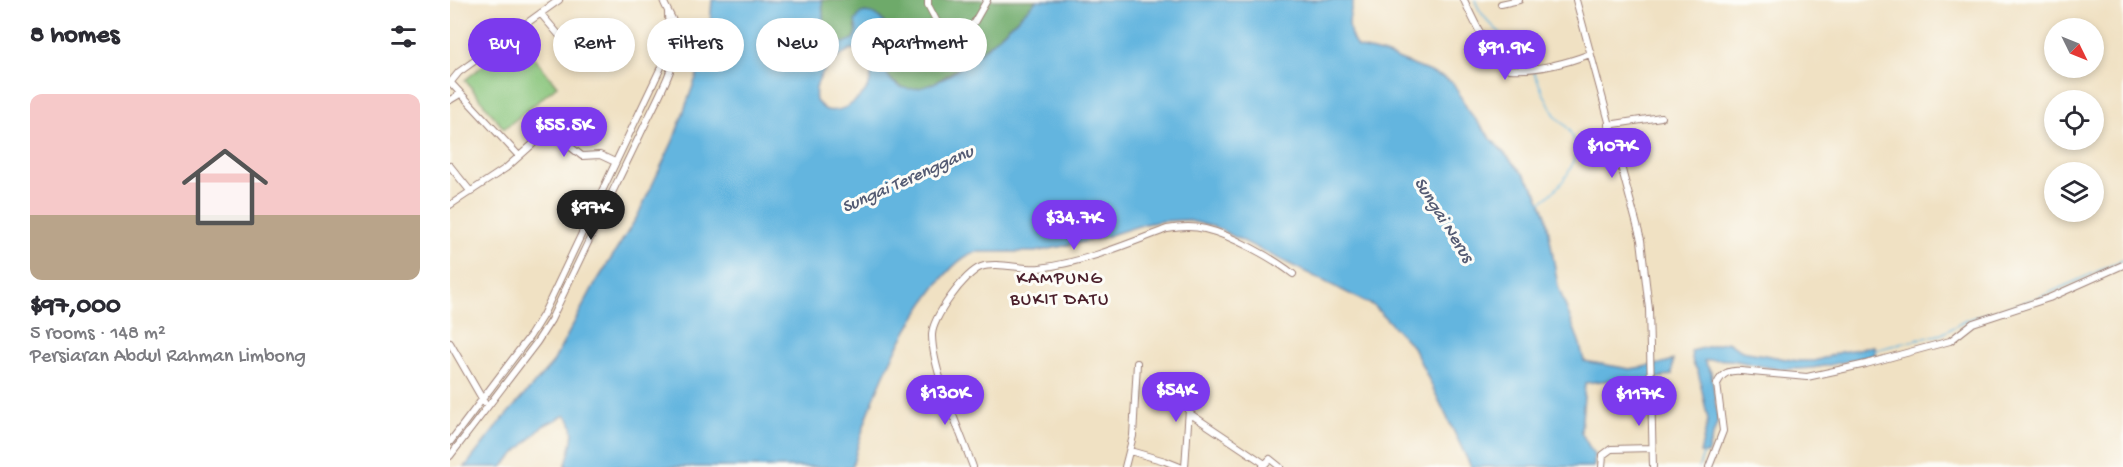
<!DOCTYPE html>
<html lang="en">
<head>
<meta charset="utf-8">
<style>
  :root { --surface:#fff; --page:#f7f7f7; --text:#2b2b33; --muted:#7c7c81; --line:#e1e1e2; --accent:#7c3aed }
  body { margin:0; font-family:"Gochi Hand",sans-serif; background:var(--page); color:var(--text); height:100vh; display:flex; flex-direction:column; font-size:22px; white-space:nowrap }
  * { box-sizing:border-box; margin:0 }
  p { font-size:20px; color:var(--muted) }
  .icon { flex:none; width:33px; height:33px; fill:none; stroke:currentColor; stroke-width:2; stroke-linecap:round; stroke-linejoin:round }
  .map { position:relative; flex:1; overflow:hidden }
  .drawer { display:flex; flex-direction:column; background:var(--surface); width:450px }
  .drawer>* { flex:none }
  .banner { position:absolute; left:18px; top:18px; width:570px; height:54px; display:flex; gap:12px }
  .needle { width:39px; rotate:133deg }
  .buttons { position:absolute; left:1594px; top:18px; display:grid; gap:12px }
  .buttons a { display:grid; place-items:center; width:60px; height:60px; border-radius:50%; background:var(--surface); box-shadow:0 3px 9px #0003; font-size:30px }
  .price { position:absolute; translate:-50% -51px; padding:0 14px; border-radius:21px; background:var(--accent); color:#fff; font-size:20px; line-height:39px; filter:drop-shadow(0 2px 3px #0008) }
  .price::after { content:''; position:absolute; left:50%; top:36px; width:18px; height:14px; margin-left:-9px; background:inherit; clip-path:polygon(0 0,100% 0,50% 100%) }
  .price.selected { background:#222; color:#fff }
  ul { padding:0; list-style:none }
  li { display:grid; align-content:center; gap:12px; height:318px; padding:0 30px }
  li+li { border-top:2px solid var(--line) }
  li span { display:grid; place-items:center; height:186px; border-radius:12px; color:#555 }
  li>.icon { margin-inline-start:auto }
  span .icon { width:108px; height:108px; fill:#fffc; stroke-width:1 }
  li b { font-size:26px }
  h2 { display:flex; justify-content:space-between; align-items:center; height:72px; padding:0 30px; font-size:26px }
  .tag { padding:0 21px; border-radius:27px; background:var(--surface); box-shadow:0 3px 9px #0003; font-size:21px; line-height:54px }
  .tag.selected { background:var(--accent); color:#fff }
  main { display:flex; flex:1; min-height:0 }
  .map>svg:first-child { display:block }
</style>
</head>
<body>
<main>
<section class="drawer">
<h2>8 homes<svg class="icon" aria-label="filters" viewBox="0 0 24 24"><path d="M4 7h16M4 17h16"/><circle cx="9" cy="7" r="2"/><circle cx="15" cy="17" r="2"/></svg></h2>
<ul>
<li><span style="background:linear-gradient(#f6c9c9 65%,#b9a48a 0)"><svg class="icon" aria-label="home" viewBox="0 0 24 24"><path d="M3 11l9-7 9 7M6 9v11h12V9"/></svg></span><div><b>$97,000</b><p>5 rooms · 148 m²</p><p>Persiaran Abdul Rahman Limbong</p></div></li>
</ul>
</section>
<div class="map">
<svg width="1673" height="467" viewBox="0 0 1673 467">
  <rect width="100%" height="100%" fill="#fdfcf7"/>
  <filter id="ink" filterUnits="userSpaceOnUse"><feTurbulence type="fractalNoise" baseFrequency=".0167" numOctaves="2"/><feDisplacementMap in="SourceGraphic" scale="12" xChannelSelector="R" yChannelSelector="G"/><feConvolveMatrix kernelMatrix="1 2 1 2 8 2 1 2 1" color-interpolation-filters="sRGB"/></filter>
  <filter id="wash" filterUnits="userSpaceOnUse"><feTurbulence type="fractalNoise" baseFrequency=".008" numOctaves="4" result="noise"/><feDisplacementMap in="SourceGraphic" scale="24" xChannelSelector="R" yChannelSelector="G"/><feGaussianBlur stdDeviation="1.35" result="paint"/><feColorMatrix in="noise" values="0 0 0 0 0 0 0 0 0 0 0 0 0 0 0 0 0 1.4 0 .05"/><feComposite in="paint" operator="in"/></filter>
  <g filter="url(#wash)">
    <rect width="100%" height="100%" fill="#f0e1c3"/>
    <path fill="#89c57b" stroke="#6a7253" stroke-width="1.5" d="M68 37 107 86 54 129 15 80Z"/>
    <path fill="#6eaa6b" stroke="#5c644b" stroke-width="1.5" d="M372 0H587C559 27 532 53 499 74 489 80 478 88 466 90 456 91 444 84 438 76 423 55 454 16 414 12L405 26 407 32 404 39 394 43H386L374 33Z"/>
    <path fill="#64b5df" stroke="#576a85" stroke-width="1.5" fill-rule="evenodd" d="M262 0H372L374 33 386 43H394L404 39 407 32 405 21 411 13C422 10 432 17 437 28 436 42 430 60 437 74 465 127 564 22 587 0H904C898 18 896 31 907 47L935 54 995 78 1003 83 1018 110 1043 141 1076 177 1087 193 1096 215 1108 286 1130 344 1134 361 1180 369 1210 364 1223 360 1222 375 1187 383 1162 380 1135 383 1131 432 1144 455V467H1021L963 347 924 306 765 227 736 220 713 221 695 224 648 239 585 252H526C493 260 448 344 434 375 420 405 410 436 402 467H115C119 453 130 425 115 415L93 426 52 467H15L51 421 102 364 142 289 187 217 223 141 252 61 259 36ZM401 49 409 50 420 62C421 69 422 75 420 82 415 96 394 114 377 110 373 109 369 104 366 101 362 77 382 60 401 49Z
      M1277 342 1292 351 1348 361H1365L1391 352 1424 346 1425 355C1396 361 1367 370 1337 369 1307 369 1285 355 1254 361L1261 372 1268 420 1257 454 1250 453 1258 420 1248 371 1243 364 1241 351Z"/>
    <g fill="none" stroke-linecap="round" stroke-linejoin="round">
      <path stroke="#64b5df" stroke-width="1.5" d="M1025 0C1034 28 1069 41 1082 67
        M1084 72C1090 86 1096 101 1105 115 1109 121 1117 125 1120 132 1136 160 1110 188 1089 204
        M1424 350 1492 334 1516 320 1588 298 1673 260
        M1249 467 1253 454"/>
    </g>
  </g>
  <g filter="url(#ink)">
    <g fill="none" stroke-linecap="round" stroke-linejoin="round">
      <g stroke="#9d8077" stroke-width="8">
        <path id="minor" d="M478 0V5L487 22 492 37 521 28 537 0
          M1014 0C1026 26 1037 50 1059 69 1086 71 1114 64 1140 54
          M1126 0 1191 240 1199 309 1203 467
          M1051 4 1069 0
          M91 14 109 35 117 39 135 42 151 58
          M0 82 69 156
          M0 83 9 72 109 0
          M0 100 10 94
          M1158 125 1211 117
          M0 166 21 192
          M0 205 56 168 92 136 98 133 104 134 132 156 150 155 165 162
          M0 343 34 402
          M739 413 815 464
          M0 442 80 336 93 315 214 61 219 41 218 12
          M680 451 715 461 730 467
          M0 456 87 342 101 320C130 258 160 197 190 135 201 111 226 67 228 42 229 26 218 14 213 0
          M813 466 820 459 830 467
          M523 467C510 431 483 373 482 336 481 319 515 273 531 267 546 261 573 270 590 268 635 262 675 245 717 229 729 227 743 226 755 229 781 235 823 258 843 274
          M675 467 683 436 687 363
          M735 467 741 380
          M1152 467 1153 455 1161 449 1202 448
          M1259 467 1273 431 1267 384C1272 373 1279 370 1291 371L1357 377 1416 364 1500 341 1523 323 1599 298 1673 265"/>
      </g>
      <use href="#minor" stroke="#fff" stroke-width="6"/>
    </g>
  </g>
  <g text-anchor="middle" stroke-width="6" stroke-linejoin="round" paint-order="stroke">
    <g font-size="18" font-style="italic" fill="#545b73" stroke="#fdfcf7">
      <text transform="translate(457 178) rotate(-24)" y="6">Sungai Terengganu</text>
      <text transform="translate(995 219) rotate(58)" y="6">Sungai Nerus</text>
    </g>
    <g font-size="18" letter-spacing="1.5" fill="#4a1f2b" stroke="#fdfcf7">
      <text x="610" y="283">KAMPUNG<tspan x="610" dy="21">BUKIT DATU</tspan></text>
    </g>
  </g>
</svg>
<div class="buttons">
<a><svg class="needle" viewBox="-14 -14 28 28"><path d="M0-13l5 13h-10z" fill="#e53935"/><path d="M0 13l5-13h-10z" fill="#7c7c81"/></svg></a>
<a><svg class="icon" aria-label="locate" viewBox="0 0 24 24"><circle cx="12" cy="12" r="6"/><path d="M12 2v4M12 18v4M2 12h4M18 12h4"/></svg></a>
<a><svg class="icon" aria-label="layers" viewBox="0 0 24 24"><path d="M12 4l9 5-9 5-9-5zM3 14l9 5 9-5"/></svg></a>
</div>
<b class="price" style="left:1055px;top:81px">$91.9K</b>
<b class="price" style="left:114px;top:158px">$55.5K</b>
<b class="price" style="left:1162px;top:179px">$107K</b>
<b class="price selected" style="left:141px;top:241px">$97K</b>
<b class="price" style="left:624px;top:251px">$34.7K</b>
<b class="price" style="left:726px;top:423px">$54K</b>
<b class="price" style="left:495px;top:426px">$130K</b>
<b class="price" style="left:1189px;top:427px">$117K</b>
<div class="banner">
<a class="tag selected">Buy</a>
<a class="tag">Rent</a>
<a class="tag">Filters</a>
<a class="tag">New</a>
<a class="tag">Apartment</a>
</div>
</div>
</main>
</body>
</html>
